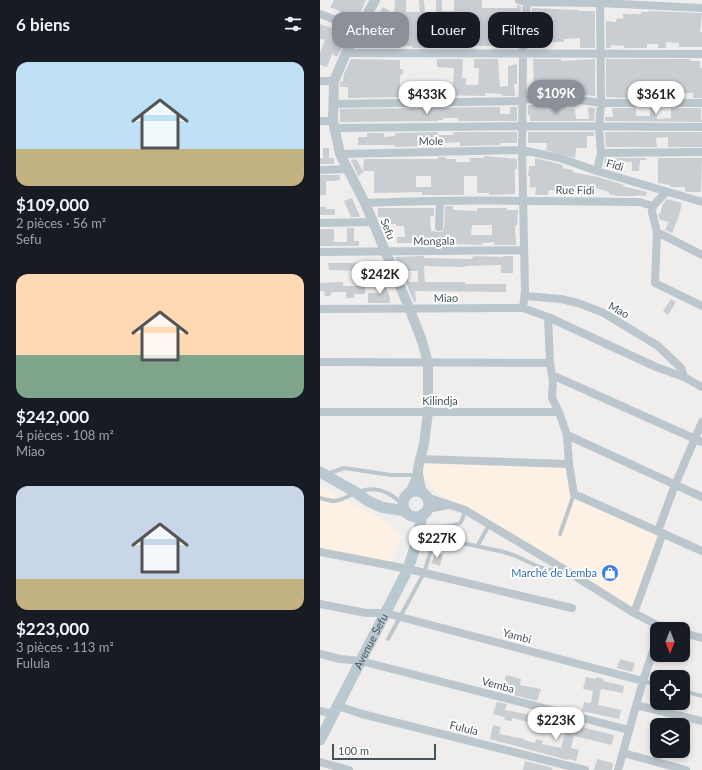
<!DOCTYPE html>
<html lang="fr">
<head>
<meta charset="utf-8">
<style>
  :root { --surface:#171b24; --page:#242831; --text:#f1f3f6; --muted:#9ea1a6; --accent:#8c9099 }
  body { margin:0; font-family:Lato,sans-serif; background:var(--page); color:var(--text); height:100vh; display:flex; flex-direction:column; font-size:15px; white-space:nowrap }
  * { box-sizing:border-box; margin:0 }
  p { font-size:13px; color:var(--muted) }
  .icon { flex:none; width:22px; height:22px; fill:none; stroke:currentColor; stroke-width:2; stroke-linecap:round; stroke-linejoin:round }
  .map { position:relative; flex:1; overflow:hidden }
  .sheet { display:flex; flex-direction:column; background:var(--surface); width:320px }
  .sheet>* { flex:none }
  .top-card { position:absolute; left:12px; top:12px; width:310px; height:36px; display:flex; gap:8px }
  .needle { width:26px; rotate:180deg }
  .controls { position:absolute; left:330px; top:622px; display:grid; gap:8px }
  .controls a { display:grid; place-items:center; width:40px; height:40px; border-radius:8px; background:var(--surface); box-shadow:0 2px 6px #0003; font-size:20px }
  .scale { position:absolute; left:12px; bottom:10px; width:104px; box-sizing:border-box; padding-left:4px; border:2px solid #45545a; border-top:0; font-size:11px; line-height:14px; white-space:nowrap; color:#45545a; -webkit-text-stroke:3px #fff; paint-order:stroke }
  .price { position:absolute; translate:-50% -34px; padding:0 9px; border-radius:14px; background:#fff; color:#222; font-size:13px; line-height:26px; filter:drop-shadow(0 1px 2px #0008) }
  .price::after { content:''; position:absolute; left:50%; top:24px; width:12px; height:9px; margin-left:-6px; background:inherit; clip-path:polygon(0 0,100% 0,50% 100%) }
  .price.active { background:var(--accent); color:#fff }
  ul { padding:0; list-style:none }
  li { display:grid; align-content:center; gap:8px; height:212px; padding:0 16px }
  li span { display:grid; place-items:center; height:124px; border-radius:12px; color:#555 }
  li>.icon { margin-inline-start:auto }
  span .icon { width:72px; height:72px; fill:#fffc; stroke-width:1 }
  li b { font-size:17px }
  h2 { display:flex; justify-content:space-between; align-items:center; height:48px; padding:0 16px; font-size:17px }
  .tag { padding:0 14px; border-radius:12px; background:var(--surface); box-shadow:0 2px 6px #0003; font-size:14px; line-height:36px }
  .tag.active { background:var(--accent); color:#fff }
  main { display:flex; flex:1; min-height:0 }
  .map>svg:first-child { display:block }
</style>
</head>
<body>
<main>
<section class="sheet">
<h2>6 biens<svg class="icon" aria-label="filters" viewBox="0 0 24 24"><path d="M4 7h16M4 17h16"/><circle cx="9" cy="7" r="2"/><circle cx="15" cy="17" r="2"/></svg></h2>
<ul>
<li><span style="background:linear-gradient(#bfe0f5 70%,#c2b280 0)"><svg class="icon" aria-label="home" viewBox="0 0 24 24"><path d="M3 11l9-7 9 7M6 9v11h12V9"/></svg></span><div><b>$109,000</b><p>2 pièces · 56 m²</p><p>Sefu</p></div></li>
<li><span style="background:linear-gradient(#ffd9b3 65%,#7fa58c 0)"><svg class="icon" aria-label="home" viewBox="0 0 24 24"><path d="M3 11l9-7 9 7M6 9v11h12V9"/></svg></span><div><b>$242,000</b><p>4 pièces · 108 m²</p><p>Miao</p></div></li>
<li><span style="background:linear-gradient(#c9d6e8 75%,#c2b280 0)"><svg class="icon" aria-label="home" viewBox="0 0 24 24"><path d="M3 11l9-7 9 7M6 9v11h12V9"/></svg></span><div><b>$223,000</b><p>3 pièces · 113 m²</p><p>Fulula</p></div></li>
</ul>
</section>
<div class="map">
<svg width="382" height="770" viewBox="0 0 382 770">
  <rect width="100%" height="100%" fill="#f0eded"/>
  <path fill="#fcf1e4" d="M105 462 249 468 254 494 343 533 314 613 159 514 115 492 104 476Z
    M0 486 62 519 82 536 70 563 0 549Z"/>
  <path fill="#c9ced2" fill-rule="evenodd" d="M14 0H46L36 22 20 15 21 12 10 7Z
    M75 0H86V12H100L99 0H104L105 12H116V0H122V11H134V0H162V8H197V5L201 6 198 45H188V43H177V46H152L151 47H144V45H129V48H92V46L45 48 48 43 53 45V40L57 39V35H74L53 22 63 7 74 14ZM109 18H130V29L112 28 111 37H100V19H109ZM75 27H86V39H75Z
    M212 8 259 10V11H275V48H260V38L244 39V42H229V35H213V22H211Z
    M328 11 382 13 380 32H382V47H359V43L346 42V48H338V44H327V48H304V46L291 45V48H286V21L296 22 297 18 303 19V14H321V12H328Z
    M0 24 18 30 19 27 30 31 17 57 12 54 7 67 0 65V53L5 40 0 39Z
    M31 59 80 60V69H83V74L80 75V87H85V88L102 87V85H116V88H133L134 68 117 67V59H143L142 78H146V85H158L159 68H154V59H178L180 87 188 86V66L197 64V84H194L195 96H182V94L165 93V96L118 95V97H102V94L85 96V97L28 98V87H20V82L23 81 24 74Z
    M213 59H241V61L275 59V96L262 95V92H246V94H209V89H214Z
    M286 59H370V61H380V68H382V98H373V93H363V89H347V92L332 91V93L312 92 311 98 286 97Z
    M208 105H246V109H255L256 119H269L268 107 275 108 274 121H210V115H208Z
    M180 107V114H190V107H197V121H138V118H123V120H118V121L20 122V109Z
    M292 108H316V116H330V108H337V119L351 118V108H381V120H382V122L285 121V117H293Z
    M118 132V135H133V132H197V143H180V145L140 146V142L125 143V146H118V143H104V146L75 147V145H38V137H47V133H64V137L75 136V133Z
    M208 132H274V136H267V148H256L255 158 226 150 227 143H208Z
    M285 132H382V147H348V137L336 138 337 147H286Z
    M3 148H9V158H14V164H0V158H3Z
    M164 156 197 159V169H195V194L169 195V193H157V176H144V195H102V192L54 193V171H43L44 172 38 176 31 160 36 159 43 171 44 159H118V157H125L126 159H136V162H150V158H164ZM96 176H111V187H96Z
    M215 158 243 165V168L253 170V172L278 177 304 185 303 186 327 192 326 196 317 195V196H298L289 194V192L276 188V193H269V195H261V188L247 186V191L229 190 228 195H215L216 187 210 188V176H208L209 166H215Z
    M285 158H326V160H320L319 171H312V162L297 161V169L284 167Z
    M338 158H382L381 192H368L365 191V187H350V185L338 183Z
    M0 175H20V180L15 181V179V181H6V195H0Z
    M32 198 40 216 38 217H31L24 201Z
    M347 199 362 203 359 216 352 233 345 230 349 222 340 220 338 214H340L343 204Z
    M125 206H133V210L157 211V208H187V210H198L197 226 195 225 196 245H174V242L162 243V245L131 244V245H114V244H109V243H77V237H85L84 226H76V224H66L67 217H58V208H114V216H110L111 231 119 232H122L124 228ZM152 225H172V235H151Z
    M0 207H6V209H15V215H0Z
    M27 228H34V241H39V246H0V229H14V242H27Z
    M104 256V258L152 259V257L155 256 183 257V256H193V273H181V265L145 266V267L104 266 105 282H145V284H186V292L95 291 96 301 94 302 75 257ZM88 271H98V282H89L87 278Z
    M8 263H45V271L9 270Z
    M23 282V286H45V294H34V298H26V292H12L10 296H5L4 291H0V283Z
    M56 282H64L70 298V303H48V293H62Z
    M351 299 356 302 348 315 343 311Z
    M116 553 123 555 120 566 111 563Z
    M300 659 315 663 312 672 297 668Z
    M186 675 201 679 200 685 221 689 217 701 182 692Z
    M266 677 276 679V677L284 679 283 681 304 686 303 693 281 689 278 705 301 710 299 719 262 711 264 702 271 703 273 691 263 689Z
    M177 702 187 704 185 710 227 718 225 726 192 718V721L184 720 185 717 173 714Z
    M245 723 294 735 292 745 254 736 251 748 259 750 256 761 248 759V760L170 739 173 725 181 727 179 734 204 739V740L215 743 216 739 223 741 222 744 241 748 245 733H243Z
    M277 759 293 763 292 770H274Z
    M205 761 233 768 232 770H203Z"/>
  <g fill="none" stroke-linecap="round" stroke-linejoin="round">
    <path stroke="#bbc7cc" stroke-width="4" d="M7 474 24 468 71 475H98
      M0 498C5 499 10 501 15 501 22 500 27 497 33 494 51 486 64 488 79 501
      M100 528C107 528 137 527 141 522 143 519 144 514 145 510
      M240 534 254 494
      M158 545 169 525
      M68 639 104 573 115 537 184 552 196 556 219 567 230 570 240 568
      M323 681 337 685
      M363 691 382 696"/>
    <path stroke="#bbc7cc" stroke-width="8" d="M199 0 207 2 280 3 382 8
      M0 14 40 29
      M26 53 382 54
      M0 81H14
      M14 104 199 101 204 99 260 100 281 103H382
      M0 121H13
      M15 128 203 126 382 127
      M281 153 382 152
      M20 154 202 150 240 158 277 171 382 202
      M0 170 28 169
      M277 171 281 153 279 127 281 103 280 0
      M45 203C136 199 228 201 319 202L333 206 332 212 337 232 335 283 382 306
      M333 206 346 192
      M0 223 52 222
      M119 227 120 201
      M337 232 382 255
      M0 252 204 250
      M205 296 241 299 258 303 284 313 338 346 361 368 364 377
      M203 308 205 291 202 150 203 53 207 0
      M0 309 203 308 228 317 336 367 364 377 382 387
      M228 317 230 363 233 381 232 398 239 412 247 435 249 464 254 494 382 551
      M0 362 230 363
      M232 375 382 442
      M0 412H239
      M247 435 382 497
      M99 459 249 464
      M106 497 145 510 242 568 314 613 341 627 349 629
      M108 509 128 505
      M338 531 355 485 382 422
      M0 552 88 569 252 608
      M0 604 46 613H65L323 681
      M314 613 343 533
      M363 633 382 638
      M0 654 20 659 41 661 309 730
      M316 705 382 721
      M18 706 42 714 265 770
      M0 711 13 714
      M303 753 366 770
      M0 762 29 770
      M298 770 323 681 337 639"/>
    <path stroke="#bbc7cc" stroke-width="10" d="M55 0 26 53 14 81 13 121 20 154 45 203 90 310 102 341 108 363V412L104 444 98 468V475L102 493
      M90 493 98 475"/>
    <g stroke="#bac9d1" stroke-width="11">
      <path d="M0 472 37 493 48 501 61 507 85 511"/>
      <circle cx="96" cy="504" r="13"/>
      <path id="s1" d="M0 740 88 569 97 541 102 515"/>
    </g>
  </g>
  <defs>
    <g id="shop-disc" transform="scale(0.9)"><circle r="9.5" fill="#3f7fe0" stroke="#fff"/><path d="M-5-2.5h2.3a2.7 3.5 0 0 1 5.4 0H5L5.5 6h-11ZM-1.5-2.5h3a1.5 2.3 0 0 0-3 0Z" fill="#fff"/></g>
  </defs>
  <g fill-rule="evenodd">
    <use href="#shop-disc" x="290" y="573"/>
  </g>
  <g text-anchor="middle" stroke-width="4" stroke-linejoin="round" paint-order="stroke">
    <g font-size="11" fill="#45545a" stroke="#fff">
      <text transform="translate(111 141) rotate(-1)" y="4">Mole</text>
      <text transform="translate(295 165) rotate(16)" y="4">Fidi</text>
      <text transform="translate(255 190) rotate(1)" y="4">Rue Fidi</text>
      <text transform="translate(68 229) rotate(68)" y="4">Sefu</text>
      <text transform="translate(114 241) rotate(-1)" y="4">Mongala</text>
      <text transform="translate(126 298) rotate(-1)" y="4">Miao</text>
      <text transform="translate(299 310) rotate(29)" y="4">Mao</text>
      <text x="120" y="405">Kilindja</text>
      <text transform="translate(197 636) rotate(15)" y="4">Yambi</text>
      <text dy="4" stroke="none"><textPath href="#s1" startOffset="111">Avenue Sefu</textPath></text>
      <text transform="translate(178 685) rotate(15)" y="4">Vemba</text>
      <text transform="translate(144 728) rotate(14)" y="4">Fulula</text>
    </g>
    <g font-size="11" fill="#366cbe" stroke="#fff" text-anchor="end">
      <text x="277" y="577">Marché de Lemba</text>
    </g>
  </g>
</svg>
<div class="controls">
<a><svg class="needle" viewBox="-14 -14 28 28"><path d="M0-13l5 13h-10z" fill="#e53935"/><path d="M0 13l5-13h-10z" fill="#9ea1a6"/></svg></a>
<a><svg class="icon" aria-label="locate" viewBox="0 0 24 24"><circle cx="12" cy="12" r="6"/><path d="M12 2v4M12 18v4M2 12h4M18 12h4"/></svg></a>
<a><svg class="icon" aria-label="layers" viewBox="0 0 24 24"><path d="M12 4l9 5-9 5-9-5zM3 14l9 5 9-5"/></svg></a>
</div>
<div class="scale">100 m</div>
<b class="price active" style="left:236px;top:114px">$109K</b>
<b class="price" style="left:107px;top:115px">$433K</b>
<b class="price" style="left:336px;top:115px">$361K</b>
<b class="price" style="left:60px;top:295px">$242K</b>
<b class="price" style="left:117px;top:559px">$227K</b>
<b class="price" style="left:236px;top:741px">$223K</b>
<div class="top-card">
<a class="tag active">Acheter</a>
<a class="tag">Louer</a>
<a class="tag">Filtres</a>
</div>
</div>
</main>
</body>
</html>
